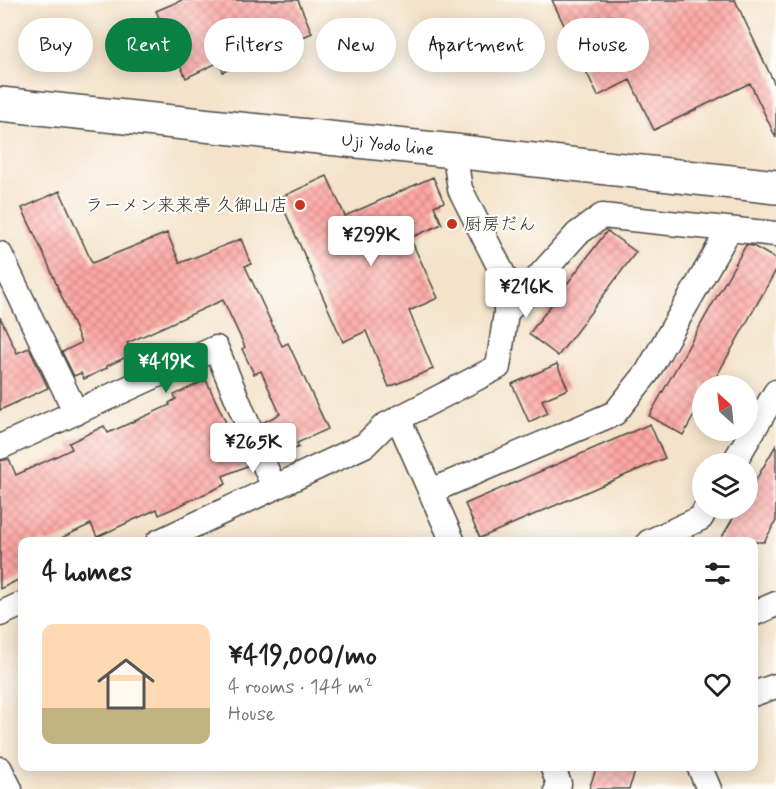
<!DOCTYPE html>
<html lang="en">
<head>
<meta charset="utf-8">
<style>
  :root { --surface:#fff; --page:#f2f2f2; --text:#222; --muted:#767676; --line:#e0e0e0; --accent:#0b8043 }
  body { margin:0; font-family:Mynerve,"Klee One",sans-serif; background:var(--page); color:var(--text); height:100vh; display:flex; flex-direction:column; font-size:22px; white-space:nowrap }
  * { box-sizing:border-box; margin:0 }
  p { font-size:20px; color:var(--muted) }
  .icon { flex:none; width:33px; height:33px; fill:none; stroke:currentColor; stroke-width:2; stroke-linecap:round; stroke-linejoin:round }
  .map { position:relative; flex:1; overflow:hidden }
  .drawer { position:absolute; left:18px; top:537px; width:740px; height:234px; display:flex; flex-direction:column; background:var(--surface); border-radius:12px; box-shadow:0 3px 15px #0003 }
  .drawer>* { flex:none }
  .guide { position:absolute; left:18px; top:18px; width:741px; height:54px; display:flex; gap:12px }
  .needle { width:39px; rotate:333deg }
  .tools { position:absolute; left:692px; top:375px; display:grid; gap:12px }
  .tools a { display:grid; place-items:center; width:66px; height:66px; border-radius:50%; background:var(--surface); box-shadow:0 3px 15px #0003; font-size:30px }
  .price { position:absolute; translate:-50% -51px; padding:0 14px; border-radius:6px; background:#fff; color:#222; font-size:20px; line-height:39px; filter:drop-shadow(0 2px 3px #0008) }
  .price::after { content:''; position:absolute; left:50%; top:36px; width:18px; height:14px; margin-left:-9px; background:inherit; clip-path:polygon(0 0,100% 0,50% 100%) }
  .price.selected { background:var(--accent); color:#fff }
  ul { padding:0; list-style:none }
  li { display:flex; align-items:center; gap:18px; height:150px; padding:0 24px }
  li+li { border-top:2px solid var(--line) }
  li span { display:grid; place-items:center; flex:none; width:168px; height:120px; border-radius:12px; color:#555 }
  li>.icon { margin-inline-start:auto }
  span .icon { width:72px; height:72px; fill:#fffc; stroke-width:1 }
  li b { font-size:26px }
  h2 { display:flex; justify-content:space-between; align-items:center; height:72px; padding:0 24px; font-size:26px }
  .pill { padding:0 21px; border-radius:27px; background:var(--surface); box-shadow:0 3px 15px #0003; font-size:21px; line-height:54px }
  .pill.selected { background:var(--accent); color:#fff }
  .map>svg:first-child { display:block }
</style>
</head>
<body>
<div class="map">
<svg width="776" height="789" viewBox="0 0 776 789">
  <defs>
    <pattern id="building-cross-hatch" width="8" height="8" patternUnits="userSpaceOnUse" patternTransform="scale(1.5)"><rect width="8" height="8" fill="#fea7a4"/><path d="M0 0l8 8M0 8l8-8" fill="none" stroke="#ce8886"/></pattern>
  </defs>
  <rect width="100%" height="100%" fill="#fdfcf7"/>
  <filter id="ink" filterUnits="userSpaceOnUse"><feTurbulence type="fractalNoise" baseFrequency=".0167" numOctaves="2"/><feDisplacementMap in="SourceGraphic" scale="12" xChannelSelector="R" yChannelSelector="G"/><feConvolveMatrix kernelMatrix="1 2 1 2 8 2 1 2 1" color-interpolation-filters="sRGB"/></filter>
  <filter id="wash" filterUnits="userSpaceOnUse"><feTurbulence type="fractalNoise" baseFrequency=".008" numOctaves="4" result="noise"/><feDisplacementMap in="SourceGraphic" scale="24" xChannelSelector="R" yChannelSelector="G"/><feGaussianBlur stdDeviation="1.35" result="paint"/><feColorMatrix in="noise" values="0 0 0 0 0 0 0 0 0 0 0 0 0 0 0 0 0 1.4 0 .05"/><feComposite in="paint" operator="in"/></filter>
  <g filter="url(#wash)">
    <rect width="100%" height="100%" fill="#f4e3ca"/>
    <g id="blocks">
      <path fill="url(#building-cross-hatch)" d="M182 0H298L312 33 223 72 219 62 186 78 156 11Z
        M552 0H735L776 87V138L750 83 654 130 630 80 598 96Z
        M327 176 345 216 433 177 444 202 434 206 442 224 410 238 438 298 409 311 433 369 389 387 366 331 343 342 279 198Z
        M60 191 92 263 167 233 180 263 241 239 251 264 245 266 282 346 288 343 328 429 297 443 299 447 279 455 277 452 275 453 262 423 280 414 261 371 254 374 242 349 245 347 223 300 127 343 133 354 107 366V368L84 379 81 373 74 376 62 352 81 343 46 259 22 208Z
        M607 231 636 252 558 356 529 334Z
        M746 245 753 246 776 259V270L711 386H702V401L683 435 649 416Z
        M0 317 17 353 29 348 48 388 0 410Z
        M557 364 568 389 542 400 548 413 529 422 512 384Z
        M206 380 229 429 233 427 249 465 223 476 226 484 159 515 157 509 97 537 91 524 53 542H22V578L0 589V461L9 459 16 475 72 449 69 443 104 426 108 433 170 405 169 403 176 399 174 395Z
        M650 424 665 458 480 538 465 504Z
        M776 445V521L764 542H719L739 508H747V495Z
        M597 766H637L629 789H589Z"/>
    </g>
  </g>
  <g filter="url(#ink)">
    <use href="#blocks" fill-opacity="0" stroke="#494743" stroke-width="1.5"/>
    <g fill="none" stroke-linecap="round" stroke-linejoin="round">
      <g stroke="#494743" stroke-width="27">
        <path id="minor" d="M0 254 76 413
          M506 313 577 234 602 216 776 234
          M398 418 453 542
          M0 447 216 348 274 488
          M733 464 776 392
          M431 491 615 413 647 373 729 230
          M158 542 365 445 384 426 498 367 506 313V280L460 189 454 151
          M649 542 701 518 706 508
          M0 614 22 604
          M753 614 776 604
          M753 694 776 686
          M552 766 559 784 557 789
          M699 766 709 789
          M0 769 10 789"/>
      </g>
      <g stroke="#494743" stroke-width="36">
        <g id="primary">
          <path id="s1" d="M0 104 454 151 776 187"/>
        </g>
      </g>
      <use href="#minor" stroke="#fff" stroke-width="24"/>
      <use href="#primary" stroke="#fff" stroke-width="33"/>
    </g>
  </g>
  <g fill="#c8321e" stroke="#fdfcf7" stroke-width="2">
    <circle cx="300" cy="205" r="6"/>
    <circle cx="452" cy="224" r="6"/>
  </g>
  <g text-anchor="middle" stroke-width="4.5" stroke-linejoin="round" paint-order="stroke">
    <g font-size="18" fill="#2b2b2b" stroke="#fdfcf7">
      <text dy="6" stroke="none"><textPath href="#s1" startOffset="390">Uji Yodo line</textPath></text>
    </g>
    <g font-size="18" fill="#2b2b2b" stroke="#fdfcf7" text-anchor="end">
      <text x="288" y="211">ラーメン来来亭 久御山店</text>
      <text x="464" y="230" text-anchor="start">厨房だん</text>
    </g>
  </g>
</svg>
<div class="tools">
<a><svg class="needle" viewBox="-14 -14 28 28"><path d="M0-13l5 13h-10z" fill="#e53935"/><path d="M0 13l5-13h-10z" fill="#767676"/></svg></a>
<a><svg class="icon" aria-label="layers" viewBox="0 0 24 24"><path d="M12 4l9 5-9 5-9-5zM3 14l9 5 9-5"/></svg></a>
</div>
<b class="price" style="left:371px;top:267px">¥299K</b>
<b class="price" style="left:526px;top:319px">¥216K</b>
<b class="price selected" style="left:166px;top:394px">¥419K</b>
<b class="price" style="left:253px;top:474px">¥265K</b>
<div class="guide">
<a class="pill">Buy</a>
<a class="pill selected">Rent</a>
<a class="pill">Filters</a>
<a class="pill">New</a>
<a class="pill">Apartment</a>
<a class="pill">House</a>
</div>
<section class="drawer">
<h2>4 homes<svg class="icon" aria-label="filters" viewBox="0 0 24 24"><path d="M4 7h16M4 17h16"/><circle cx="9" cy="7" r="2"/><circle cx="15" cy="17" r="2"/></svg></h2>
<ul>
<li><span style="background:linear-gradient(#ffd9b3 70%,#c2b280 0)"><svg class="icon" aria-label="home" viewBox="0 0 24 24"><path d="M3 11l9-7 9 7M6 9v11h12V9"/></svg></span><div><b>¥419,000/mo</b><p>4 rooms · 144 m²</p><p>House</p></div><svg class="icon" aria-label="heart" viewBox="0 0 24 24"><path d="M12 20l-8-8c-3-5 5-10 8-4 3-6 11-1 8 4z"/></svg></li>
</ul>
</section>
</div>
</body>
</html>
